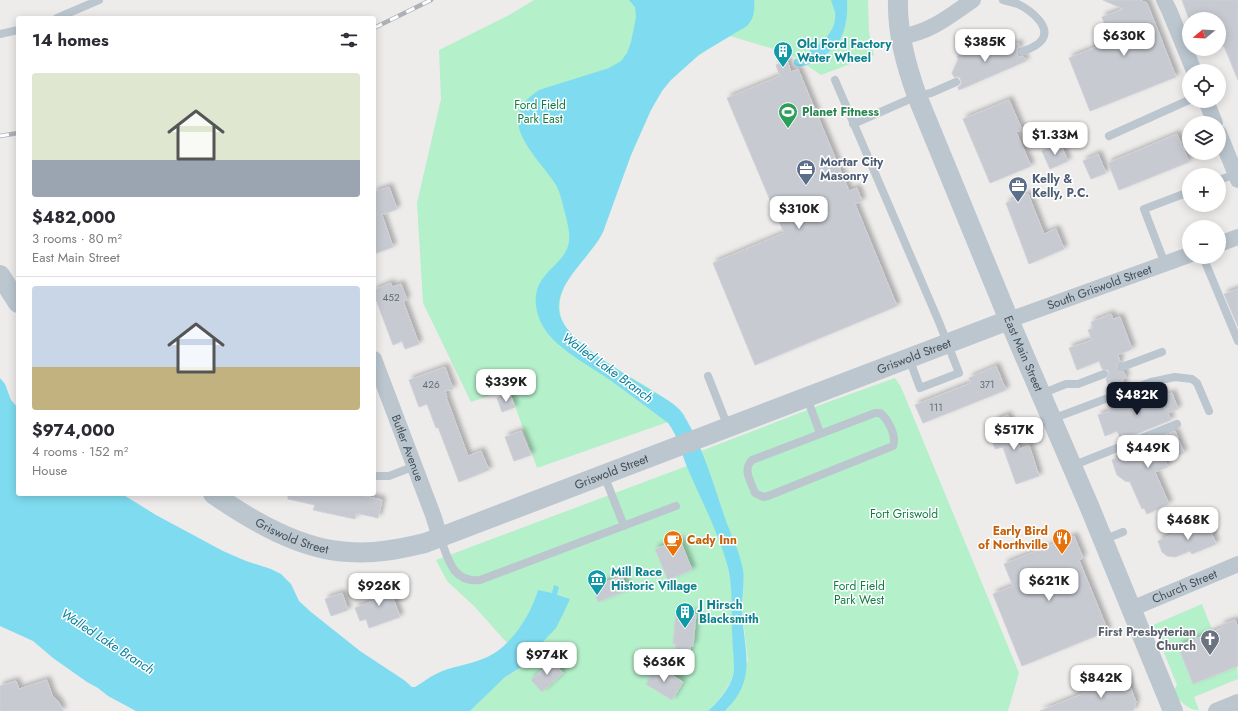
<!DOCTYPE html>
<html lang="en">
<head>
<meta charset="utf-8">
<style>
  :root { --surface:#fff; --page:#f7f7f7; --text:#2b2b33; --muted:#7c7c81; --line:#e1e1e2; --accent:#111827 }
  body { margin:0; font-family:Jost,sans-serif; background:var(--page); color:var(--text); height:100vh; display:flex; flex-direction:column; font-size:15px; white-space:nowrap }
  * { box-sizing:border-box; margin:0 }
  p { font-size:13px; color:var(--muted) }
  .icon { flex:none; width:22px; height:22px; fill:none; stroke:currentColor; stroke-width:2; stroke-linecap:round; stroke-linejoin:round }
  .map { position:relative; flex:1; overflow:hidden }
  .details { position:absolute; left:16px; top:16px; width:360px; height:480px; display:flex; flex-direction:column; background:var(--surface); border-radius:4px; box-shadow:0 2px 10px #0003 }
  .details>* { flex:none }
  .needle { width:26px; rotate:252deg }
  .fabs { position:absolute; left:1182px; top:12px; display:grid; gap:8px }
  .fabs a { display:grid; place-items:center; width:44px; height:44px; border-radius:50%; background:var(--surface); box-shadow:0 2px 10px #0003; font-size:20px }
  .price { position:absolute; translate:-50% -34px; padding:0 9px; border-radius:8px; background:#fff; color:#222; font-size:13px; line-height:26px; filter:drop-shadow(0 1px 2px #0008) }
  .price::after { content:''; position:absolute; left:50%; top:24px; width:12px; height:9px; margin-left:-6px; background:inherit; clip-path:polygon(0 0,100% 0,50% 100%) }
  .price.current { background:var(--accent); color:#fff }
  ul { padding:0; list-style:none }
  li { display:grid; align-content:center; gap:8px; height:212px; padding:0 16px }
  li+li { border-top:1px solid var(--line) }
  li span { display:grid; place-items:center; height:124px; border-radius:4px; color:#555 }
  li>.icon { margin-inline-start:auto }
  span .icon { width:72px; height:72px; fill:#fffc; stroke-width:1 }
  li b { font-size:17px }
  h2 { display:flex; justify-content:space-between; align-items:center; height:48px; padding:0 16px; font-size:17px }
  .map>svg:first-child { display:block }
</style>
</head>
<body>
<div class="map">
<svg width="1238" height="711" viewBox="0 0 1238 711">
  <defs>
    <filter id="shadow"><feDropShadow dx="3.5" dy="-3.5" stdDeviation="2" flood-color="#0004"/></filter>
  </defs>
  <rect width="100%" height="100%" fill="#eeebeb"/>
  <path fill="#b4f0ca" d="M534 0H868L869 32 874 55 821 75 790 54 730 36C705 51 678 67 662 91 653 104 647 118 641 132 626 165 615 198 603 232 593 253 571 268 563 289 558 303 558 318 568 330 586 352 624 373 649 388 662 397 675 404 685 416L537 468 509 389 471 402 423 303 417 203 441 99 439 50 511 14Z
    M895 378 901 387 1019 673 1008 711H725L730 706 748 660 742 611 744 579 701 451 828 402Z
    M687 466C703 500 727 548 731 586 732 601 732 616 732 631 732 644 736 659 734 671 731 686 719 700 708 711H470L500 681 524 665 507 643 475 607 447 581 436 560Z
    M1202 604 1213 632 1178 646 1193 684 1237 667 1238 679 1194 697 1199 710C1189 711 1182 702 1175 696L1174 690 1177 685 1153 625Z"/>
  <path fill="#7fdcf0" d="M629 0H754C755 10 754 19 747 26L700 54 671 80 662 91 651 110 631 155 603 232C591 258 549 287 561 318 571 345 628 375 652 391 662 396 672 402 680 410 685 416 688 423 692 430 706 458 715 489 725 518 731 535 740 552 743 570 745 582 742 596 742 609 743 648 759 678 725 711H708C719 701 734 684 734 668 734 656 732 644 732 632 731 611 733 589 728 568 719 533 701 500 687 467 681 452 678 436 668 423 648 408 628 393 607 378 588 365 556 348 544 328 534 312 532 291 544 277 552 266 564 259 568 246 571 236 568 226 566 217 563 206 561 194 556 185 536 154 492 120 539 90L609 68 621 61 627 53 631 42 636 17 635 7Z
    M831 0H847C848 14 846 31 838 43 833 51 801 74 794 64V60C811 50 838 37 835 12 834 8 832 4 831 0Z
    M0 378 5 384 11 400 18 408V494H122L156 515 223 551 246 561 271 569 281 574 291 584 299 601 311 612 360 651 404 680 412 687H415C422 683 429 677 436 674 451 666 470 665 485 658 510 648 531 615 538 590L552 593 554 585 559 587 557 595 570 599 563 614 556 628 533 652 524 665 504 678 470 711H136L108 696 98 688 87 682 53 658 33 641 0 626Z"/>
  <path fill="#c7cad1" stroke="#ced1d7" filter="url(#shadow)" d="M1103 0H1140L1147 3 1176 77 1090 111 1069 58 1111 41 1102 17 1123 9Z
    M1182 0H1238V80L1224 46 1219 48V19H1189Z
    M996 39 1001 51 1018 43 1020 47 1017 49V54L1019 57H1024L1026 61 959 90 958 87 961 85V80L959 77H954L952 73 958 60 957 56Z
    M787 60 791 72 798 69 849 191 857 188 862 201 855 204 897 306 755 365 713 263 784 233 727 98 780 76 776 65Z
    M1009 100 1022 130 1016 132 1031 166 990 183 963 119Z
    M1177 134 1189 162 1119 190 1108 163Z
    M1060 143 1068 161 1050 169 1042 151Z
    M1098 154 1106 173 1091 179 1083 161Z
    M389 187 397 209 382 215 393 247 374 254V192Z
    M1028 194 1044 234 1056 229 1064 249 1029 264 1006 203Z
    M391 283 392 287 401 284 407 300 403 301 419 344 405 349 402 341 393 345 374 294V290Z
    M1238 289V327L1224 294Z
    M1111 314 1113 319 1120 317 1132 349 1118 355 1120 362 1118 364 1117 369 1119 371 1124 372 1126 378 1122 379 1125 386 1110 391 1106 379 1109 375 1108 370 1102 369 1099 361 1077 370 1069 348 1092 340 1088 330 1093 328 1091 322Z
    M996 366 1006 390 923 423 915 405 971 383 969 378Z
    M445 367 453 389 445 391 447 397H446L468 456 481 451 489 470 459 482 438 427 436 428 427 404 419 407 409 380Z
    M1172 393 1178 409 1168 413 1171 420 1121 440 1117 431 1105 436 1098 415 1110 411 1108 406 1115 404 1114 402 1129 396 1133 408Z
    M510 394 515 407 502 412 497 398Z
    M1008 415 1020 449 1029 445 1039 476 1016 484 1003 447 995 449 988 427 996 424 995 420Z
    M521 431 531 455 514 461 505 437Z
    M1175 431 1184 453 1165 461 1168 467 1155 472 1169 504 1147 514 1144 508 1142 509 1130 482 1125 481 1117 475 1112 460 1127 454 1125 451Z
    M288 494H356L382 500 378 518 356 513 355 519 313 510 315 505 288 499Z
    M1206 520 1216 544 1192 554 1190 551 1175 557 1167 556 1162 552 1158 541Z
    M1074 536 1083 558 1079 560 1108 631 1022 666 993 594 1013 586 1004 564Z
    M680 540 692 570 668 580 655 549Z
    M622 576 628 590 598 602 593 587Z
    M388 584 400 617 369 628 366 619 360 621 355 608 373 601 369 590Z
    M342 593 348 610 331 616 325 599Z
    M676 612 696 614 693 646H690V654L675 653 676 644H673Z
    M1235 620 1238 628V666L1193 684 1178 646 1222 628 1221 625Z
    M552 661 563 673 542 692 531 680Z
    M657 666 683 682 672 700 646 684Z
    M1126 676 1136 702 1133 711H1040Z
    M47 680 52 695 58 701 63 711H0V686L16 681 19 689Z"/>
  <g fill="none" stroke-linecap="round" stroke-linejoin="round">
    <path stroke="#bbc6cf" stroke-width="8" d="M1003 0C1008 2 1013 2 1018 4 1030 10 1053 27 1041 41 1036 47 1028 49 1022 52
      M57 18 99 0
      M0 34 18 30
      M835 80 939 322 959 373 920 388 909 358
      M853 124 917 96 931 93 956 82
      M1109 136 1189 100
      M1219 180 1236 174
      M1203 257 1238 341
      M1165 264 1144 209 1189 192
      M1122 367 1162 352
      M708 376 728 427
      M1041 394 1066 384H1078L1104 374
      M807 398 820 433
      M875 413H880C888 419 897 436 893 446L768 496 763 497 755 493C751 481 742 470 752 460Z
      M1052 419 1151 382 1175 377 1192 379 1197 383 1209 411
      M1072 466 1177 424
      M604 475 624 526
      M374 476H389L415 466
      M440 537C448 558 452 583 480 580L676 506
      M1103 540 1123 532"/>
    <g stroke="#bbc6cf" stroke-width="16">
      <path d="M1164 0 1169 10 1194 71"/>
      <path d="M900 37C931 32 948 17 973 0"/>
      <path d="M1206 101 1215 123"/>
      <path d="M1219 133 1238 180"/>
      <path d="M1219 244 1238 237"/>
      <path id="s1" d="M1009 320 1189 255"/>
      <path id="s2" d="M374 359 433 515 440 537"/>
      <path id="s3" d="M1131 609 1238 564"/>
      <path d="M1216 711 1238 702"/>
    </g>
    <g stroke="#bbc6cf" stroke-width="20">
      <path id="s4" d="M898 0C897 33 906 65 917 96L1009 320 1090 508 1173 711"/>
      <path d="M0 275 18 303"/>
      <path id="s5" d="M213 494C252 521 301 550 349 552 375 554 400 549 425 543L1009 320"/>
    </g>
    <g stroke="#adb1b6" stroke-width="4.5">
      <path id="rail" d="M374 28 431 0
        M0 136 18 133"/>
    </g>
    <use href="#rail" stroke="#fff" stroke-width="3" stroke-dasharray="9" stroke-linecap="butt"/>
  </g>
  <defs>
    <g id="building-pin" transform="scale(1)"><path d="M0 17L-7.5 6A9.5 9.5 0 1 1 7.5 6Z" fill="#0f9aa8" stroke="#fff"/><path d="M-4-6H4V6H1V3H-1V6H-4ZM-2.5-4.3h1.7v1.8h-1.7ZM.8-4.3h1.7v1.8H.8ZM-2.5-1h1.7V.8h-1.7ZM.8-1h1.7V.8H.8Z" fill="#fff"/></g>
    <g id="stadium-pin" transform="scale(1)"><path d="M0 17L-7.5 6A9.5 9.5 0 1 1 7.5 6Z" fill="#2e9e5b" stroke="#fff"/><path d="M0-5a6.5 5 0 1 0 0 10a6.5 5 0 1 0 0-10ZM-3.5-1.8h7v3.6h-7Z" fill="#fff"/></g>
    <g id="office-pin" transform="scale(1)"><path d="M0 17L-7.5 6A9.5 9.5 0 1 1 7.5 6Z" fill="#5c6f8a" stroke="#fff"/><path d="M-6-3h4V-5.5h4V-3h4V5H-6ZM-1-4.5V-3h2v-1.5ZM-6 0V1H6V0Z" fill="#fff"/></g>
    <g id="restaurant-pin" transform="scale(1)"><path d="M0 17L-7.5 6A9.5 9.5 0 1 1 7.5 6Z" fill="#e8710a" stroke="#fff"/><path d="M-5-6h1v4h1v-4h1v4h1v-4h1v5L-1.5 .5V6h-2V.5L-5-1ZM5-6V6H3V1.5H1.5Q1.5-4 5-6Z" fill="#fff"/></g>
    <g id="cafe-pin" transform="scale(1)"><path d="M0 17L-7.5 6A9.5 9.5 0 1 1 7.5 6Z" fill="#e8710a" stroke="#fff"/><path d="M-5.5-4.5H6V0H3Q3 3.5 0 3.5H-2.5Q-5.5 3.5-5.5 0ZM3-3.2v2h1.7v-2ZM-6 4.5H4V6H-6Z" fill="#fff"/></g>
    <g id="museum-pin" transform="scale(1)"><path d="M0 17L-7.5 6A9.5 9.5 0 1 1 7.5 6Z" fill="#0f9aa8" stroke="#fff"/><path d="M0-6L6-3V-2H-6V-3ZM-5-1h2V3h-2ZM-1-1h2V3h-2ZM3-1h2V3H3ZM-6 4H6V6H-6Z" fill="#fff"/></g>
    <g id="church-pin" transform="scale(1)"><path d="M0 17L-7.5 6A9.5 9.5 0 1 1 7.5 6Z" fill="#6b7280" stroke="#fff"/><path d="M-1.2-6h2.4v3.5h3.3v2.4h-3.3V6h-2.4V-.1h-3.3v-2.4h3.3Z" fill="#fff"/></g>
  </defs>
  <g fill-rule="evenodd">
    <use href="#building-pin" x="783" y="51"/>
    <use href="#stadium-pin" x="788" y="112"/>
    <use href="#office-pin" x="806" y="169"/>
    <use href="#office-pin" x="1018" y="186"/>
    <use href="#restaurant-pin" x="1062" y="538"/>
    <use href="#cafe-pin" x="673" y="540"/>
    <use href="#museum-pin" x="597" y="579"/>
    <use href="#building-pin" x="685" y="612"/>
    <use href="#church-pin" x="1210" y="639"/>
  </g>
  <g text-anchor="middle" stroke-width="3" stroke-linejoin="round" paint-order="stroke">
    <g font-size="10" fill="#646e77">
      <text x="391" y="301">452</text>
      <text x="431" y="388">426</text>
      <text x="987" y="388">371</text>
      <text x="936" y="411">111</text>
    </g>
    <g font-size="12" font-weight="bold" fill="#0d838f" stroke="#fff" text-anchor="start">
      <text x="797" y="48">Old Ford Factory<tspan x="797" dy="14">Water Wheel</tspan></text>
      <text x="611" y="576">Mill Race<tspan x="611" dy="14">Historic Village</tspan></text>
      <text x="699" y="609">J Hirsch<tspan x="699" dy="14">Blacksmith</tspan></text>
    </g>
    <g font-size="12" fill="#117d44" stroke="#fff">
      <text x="540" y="109">Ford Field<tspan x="540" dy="14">Park East</tspan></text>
      <text x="904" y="518">Fort Griswold</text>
      <text x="859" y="590">Ford Field<tspan x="859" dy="14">Park West</tspan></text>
    </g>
    <g font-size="12" font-weight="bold" fill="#27864d" stroke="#fff" text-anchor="start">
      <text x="802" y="116">Planet Fitness</text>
    </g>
    <g font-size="12" font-weight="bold" fill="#4e5e75" stroke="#fff" text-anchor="start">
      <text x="820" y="166">Mortar City<tspan x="820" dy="14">Masonry</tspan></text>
      <text x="1032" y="183">Kelly &amp;<tspan x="1032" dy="14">Kelly, P.C.</tspan></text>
    </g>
    <g font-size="12" fill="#434f59" stroke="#fff">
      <text dy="4" stroke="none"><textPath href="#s1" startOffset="96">South Griswold Street</textPath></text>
      <text dy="4" stroke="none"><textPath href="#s4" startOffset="377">East Main Street</textPath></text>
      <text dy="4" stroke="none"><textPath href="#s5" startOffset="750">Griswold Street</textPath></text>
      <text dy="4" stroke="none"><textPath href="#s2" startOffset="95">Butler Avenue</textPath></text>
      <text dy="4" stroke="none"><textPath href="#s5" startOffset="426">Griswold Street</textPath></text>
      <text dy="4" stroke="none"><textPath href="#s5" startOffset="90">Griswold Street</textPath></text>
      <text dy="4" stroke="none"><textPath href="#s3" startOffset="58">Church Street</textPath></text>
    </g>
    <g font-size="12" font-weight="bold" fill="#c56008" stroke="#fff" text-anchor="end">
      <text x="1048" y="535">Early Bird<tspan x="1048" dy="14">of Northville</tspan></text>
      <text x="687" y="544" text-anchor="start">Cady Inn</text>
    </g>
    <g font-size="12" font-weight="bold" fill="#5b616d" stroke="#fff" text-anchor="end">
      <text x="1196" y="636">First Presbyterian<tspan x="1196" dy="14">Church</tspan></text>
    </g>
    <g font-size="13" font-style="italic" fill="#05819c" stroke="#fff">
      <text transform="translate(608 367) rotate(36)" y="5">Walled Lake Branch</text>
      <text transform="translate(108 641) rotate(33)" y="5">Walled Lake Branch</text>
    </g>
  </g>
</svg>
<div class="fabs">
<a><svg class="needle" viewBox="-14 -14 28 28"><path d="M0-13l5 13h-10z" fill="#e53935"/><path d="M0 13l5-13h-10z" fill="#7c7c81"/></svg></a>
<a><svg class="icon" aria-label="locate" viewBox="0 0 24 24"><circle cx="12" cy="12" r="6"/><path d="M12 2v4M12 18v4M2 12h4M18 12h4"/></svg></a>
<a><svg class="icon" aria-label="layers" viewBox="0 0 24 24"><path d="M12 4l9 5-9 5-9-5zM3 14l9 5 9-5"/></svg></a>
<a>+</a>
<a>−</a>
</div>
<b class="price" style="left:1124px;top:57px">$630K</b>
<b class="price" style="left:985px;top:63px">$385K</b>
<b class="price" style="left:1055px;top:156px">$1.33M</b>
<b class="price" style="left:799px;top:230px">$310K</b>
<b class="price" style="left:506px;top:403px">$339K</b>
<b class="price current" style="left:1137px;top:416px">$482K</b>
<b class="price" style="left:1014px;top:451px">$517K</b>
<b class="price" style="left:1148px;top:469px">$449K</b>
<b class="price" style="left:1188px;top:541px">$468K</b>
<b class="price" style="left:1049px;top:602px">$621K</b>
<b class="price" style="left:379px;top:607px">$926K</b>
<b class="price" style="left:547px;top:676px">$974K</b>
<b class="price" style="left:664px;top:683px">$636K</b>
<b class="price" style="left:1101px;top:699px">$842K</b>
<section class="details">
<h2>14 homes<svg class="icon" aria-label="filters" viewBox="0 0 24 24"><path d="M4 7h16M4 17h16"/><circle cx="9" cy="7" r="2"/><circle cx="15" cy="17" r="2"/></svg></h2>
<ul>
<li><span style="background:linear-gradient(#dfe7d0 70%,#9aa5b1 0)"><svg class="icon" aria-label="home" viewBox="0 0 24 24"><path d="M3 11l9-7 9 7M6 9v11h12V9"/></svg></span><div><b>$482,000</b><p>3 rooms · 80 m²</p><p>East Main Street</p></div></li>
<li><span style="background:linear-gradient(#c9d6e8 65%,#c2b280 0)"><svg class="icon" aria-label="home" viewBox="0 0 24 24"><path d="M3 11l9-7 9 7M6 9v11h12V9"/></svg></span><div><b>$974,000</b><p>4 rooms · 152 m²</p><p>House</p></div></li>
</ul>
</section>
</div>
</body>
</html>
